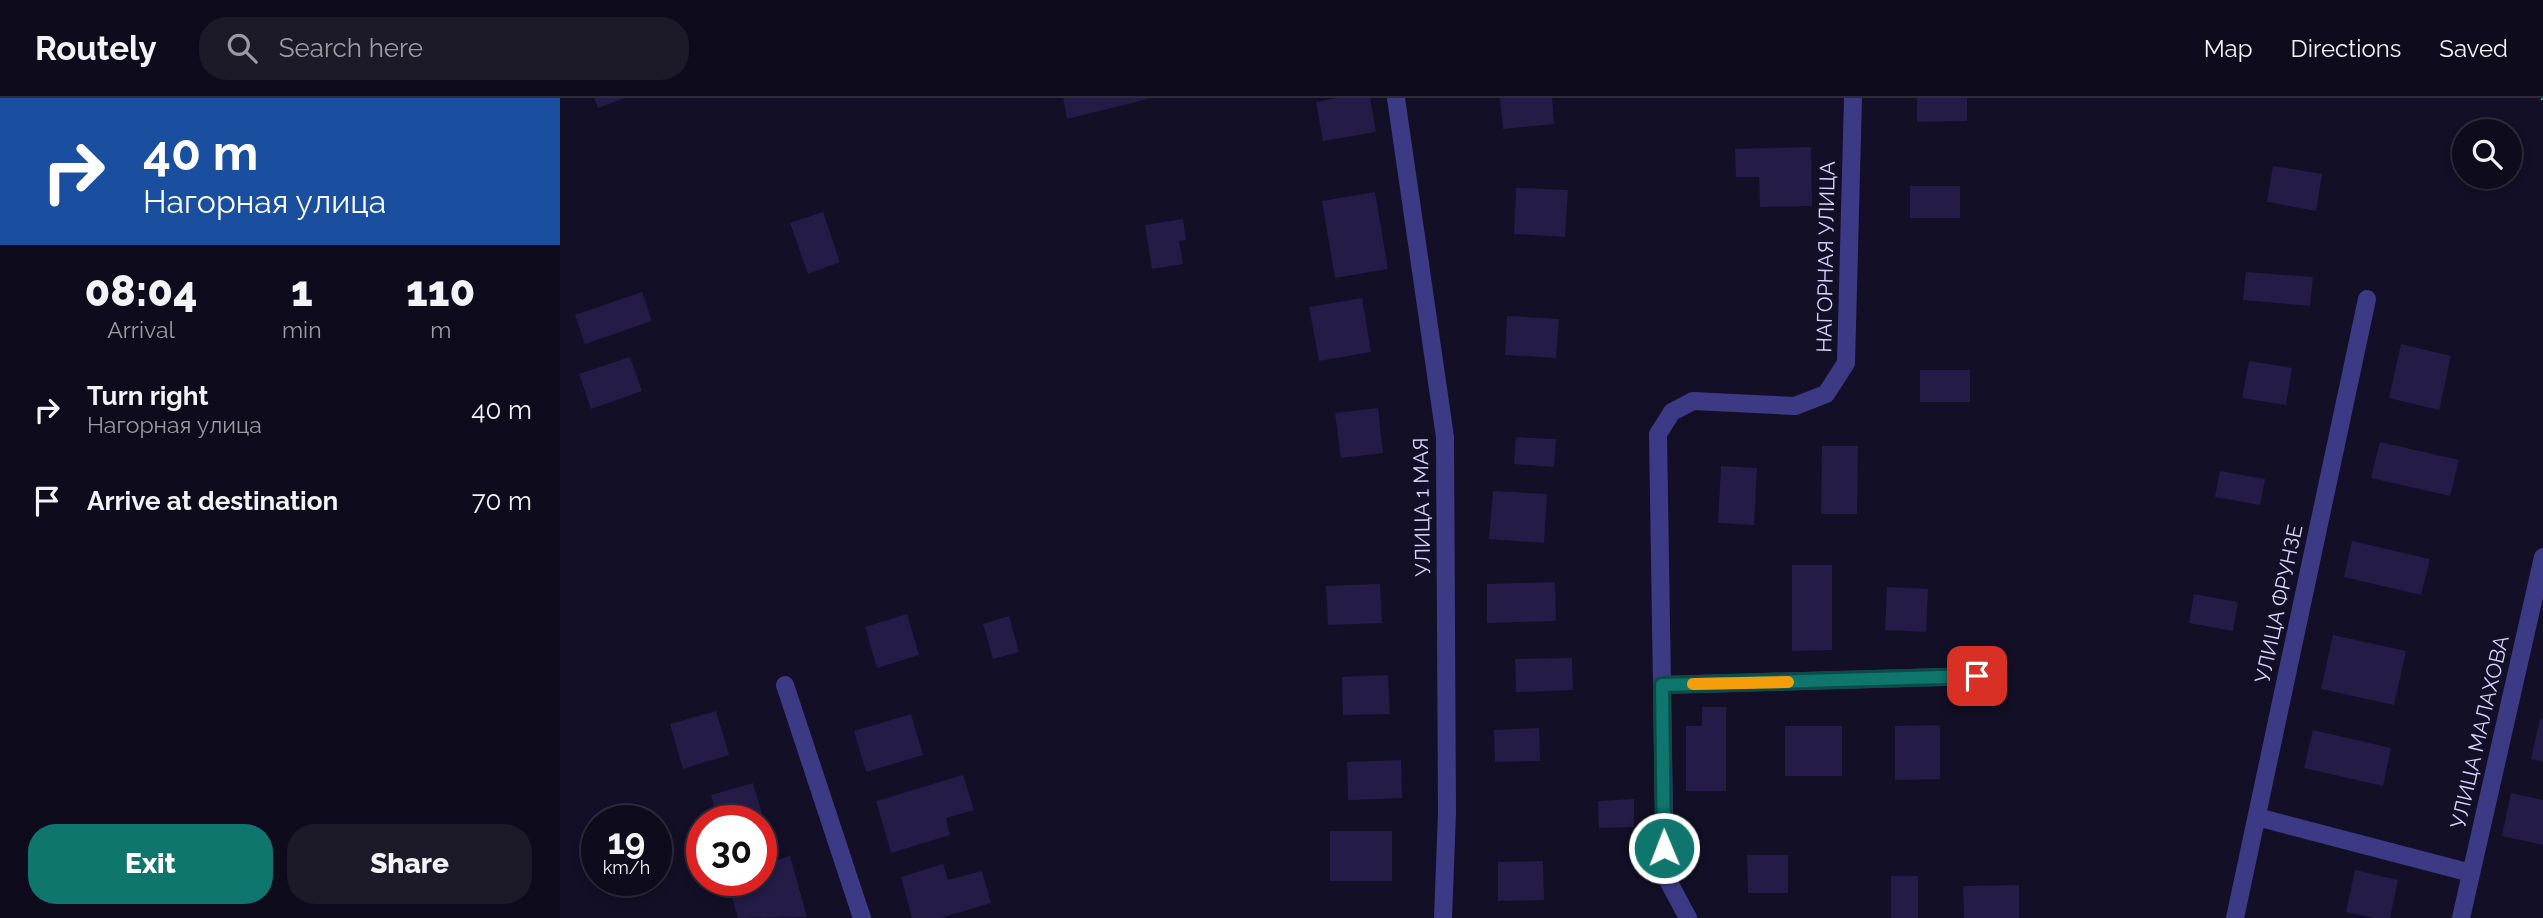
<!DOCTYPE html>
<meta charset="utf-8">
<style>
:root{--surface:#0e0b1c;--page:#1c1929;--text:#f1f3f6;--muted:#9b9ba3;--line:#2e2b3b;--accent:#0f766e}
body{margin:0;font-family:Raleway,sans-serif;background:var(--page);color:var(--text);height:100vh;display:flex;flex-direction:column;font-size:26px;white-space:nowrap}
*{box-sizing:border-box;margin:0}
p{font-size:23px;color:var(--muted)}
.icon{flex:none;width:38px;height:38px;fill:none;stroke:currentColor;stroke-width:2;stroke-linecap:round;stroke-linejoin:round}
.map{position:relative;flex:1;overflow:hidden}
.panel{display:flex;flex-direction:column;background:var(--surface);width:560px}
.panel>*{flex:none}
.hud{background:#1a4fa0;color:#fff;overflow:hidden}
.tools{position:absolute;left:1892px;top:21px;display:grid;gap:14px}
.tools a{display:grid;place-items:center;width:70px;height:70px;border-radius:50%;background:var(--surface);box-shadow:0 4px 10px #0003,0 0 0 2px var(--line);font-size:35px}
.speed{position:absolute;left:21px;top:707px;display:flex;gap:14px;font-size:35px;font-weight:700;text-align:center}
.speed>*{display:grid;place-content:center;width:91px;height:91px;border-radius:50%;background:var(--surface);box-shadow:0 4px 10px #0003,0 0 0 2px var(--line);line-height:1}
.speed small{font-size:18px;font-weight:400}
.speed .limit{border:10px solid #d22;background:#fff;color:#111}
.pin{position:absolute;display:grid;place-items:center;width:60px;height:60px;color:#fff;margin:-30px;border-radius:14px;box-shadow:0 4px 10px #0006}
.me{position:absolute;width:77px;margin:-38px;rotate:359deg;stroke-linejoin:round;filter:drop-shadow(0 0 5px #0008)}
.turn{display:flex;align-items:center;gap:24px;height:147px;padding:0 28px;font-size:32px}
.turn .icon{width:91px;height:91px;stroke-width:2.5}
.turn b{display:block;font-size:49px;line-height:60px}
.eta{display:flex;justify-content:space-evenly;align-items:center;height:119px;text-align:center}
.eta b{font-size:42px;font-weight:800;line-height:49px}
.action{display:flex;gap:14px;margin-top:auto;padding:14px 28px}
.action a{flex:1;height:80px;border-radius:28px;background:var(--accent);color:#fff;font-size:28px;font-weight:800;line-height:80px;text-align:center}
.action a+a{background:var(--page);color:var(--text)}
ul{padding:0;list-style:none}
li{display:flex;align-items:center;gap:21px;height:91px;padding:0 28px}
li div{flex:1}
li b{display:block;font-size:26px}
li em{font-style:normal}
header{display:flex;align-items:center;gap:42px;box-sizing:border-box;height:98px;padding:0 35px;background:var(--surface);border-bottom:2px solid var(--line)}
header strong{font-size:33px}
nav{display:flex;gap:38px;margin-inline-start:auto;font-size:24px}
.search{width:490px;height:63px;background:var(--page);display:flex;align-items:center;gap:18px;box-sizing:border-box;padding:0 24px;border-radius:28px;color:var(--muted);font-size:26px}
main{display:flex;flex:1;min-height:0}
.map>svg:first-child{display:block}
.building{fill:#241b47}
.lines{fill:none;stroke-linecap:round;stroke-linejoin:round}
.path{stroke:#2fb8b0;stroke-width:4.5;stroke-dasharray:3.5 5;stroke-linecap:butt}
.minor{stroke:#3d3a85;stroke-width:18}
.route-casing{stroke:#0a4d48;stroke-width:18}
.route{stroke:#0f766e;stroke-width:12}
.slow{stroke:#f59e0b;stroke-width:12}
.labels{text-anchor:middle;stroke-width:7;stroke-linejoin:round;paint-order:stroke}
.street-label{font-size:21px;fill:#d9d4ff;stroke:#130f26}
</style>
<header>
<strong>Routely</strong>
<div class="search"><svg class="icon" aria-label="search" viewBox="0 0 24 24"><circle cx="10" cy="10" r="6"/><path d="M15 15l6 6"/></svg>Search here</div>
<nav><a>Map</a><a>Directions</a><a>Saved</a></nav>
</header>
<main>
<section class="panel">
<div class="hud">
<div class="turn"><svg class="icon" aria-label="right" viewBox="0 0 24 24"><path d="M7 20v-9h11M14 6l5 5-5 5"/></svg><div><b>40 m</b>Нагорная улица</div></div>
</div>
<div class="eta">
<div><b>08:04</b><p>Arrival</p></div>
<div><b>1</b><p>min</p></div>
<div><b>110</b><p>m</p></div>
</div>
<ul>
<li><svg class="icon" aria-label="right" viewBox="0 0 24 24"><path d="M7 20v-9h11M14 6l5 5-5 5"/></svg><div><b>Turn right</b><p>Нагорная улица</p></div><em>40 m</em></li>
<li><svg class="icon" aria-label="arrive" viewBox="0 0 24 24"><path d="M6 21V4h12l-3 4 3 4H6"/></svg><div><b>Arrive at destination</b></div><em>70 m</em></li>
</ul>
<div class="action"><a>Exit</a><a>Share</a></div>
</section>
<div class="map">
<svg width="1983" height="820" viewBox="0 0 1983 820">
<rect width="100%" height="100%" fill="#130f26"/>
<!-- building -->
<path class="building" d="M34,0h31l-27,10z
M503,0h85v1l-81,20z
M777,0h33l6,34 -53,9 -7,-39z
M940,0h52l2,26 -51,5z
M1357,0h50v23l-50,1z
M1251,49l1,59 -52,1 -1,-30h-23l-1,-28z
M1713,68l49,8 -6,37 -49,-9z
M1350,88h50v32h-50z
M956,90l52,2 -3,47 -51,-3z
M815,94l13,77 -53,9 -13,-77z
M263,114l17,50 -32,12 -18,-51z
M623,121l3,21 -7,1 4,23 -31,5 -7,-44z
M1686,174l67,5 -3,29 -67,-6z
M82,194l10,29 -67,23 -10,-29z
M802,200l9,54 -52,9 -10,-54z
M947,218l52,3 -3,39 -51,-3z
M1841,246l50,12 -12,54 -50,-12z
M70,259l12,34 -51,18 -12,-35z
M1689,263l43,7 -6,37 -44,-7z
M1360,272h50v32h-50z
M818,310l5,45 -42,5 -6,-45z
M956,339l40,2 -2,28 -40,-3z
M1820,344l79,18 -9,36 -79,-18z
M1262,348h36l-1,68h-36z
M1161,368l36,2 -3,57 -36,-2z
M1660,373l45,8 -5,26 -45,-8z
M933,393l54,3 -3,49 -55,-4z
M1792,443l78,18 -9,36 -77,-18z
M1232,467h40v85l-40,1z
M995,484l1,39 -69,2v-39z
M820,486l2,39 -54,2 -2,-39z
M1327,489l41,2 -2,43 -41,-2z
M1634,496l44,8 -5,29 -44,-8z
M347,516l12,41 -42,13 -12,-41z
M449,518l10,36 -26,7 -10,-35z
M1773,537l73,16 -12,54 -73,-16z
M1012,560l1,32 -57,2 -1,-33z
M828,577l2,39 -47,1 -1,-38z
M1142,609h24v84h-40v-65h16z
M156,613l13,44 -46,14 -13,-45z
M351,616l12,41 -57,17 -12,-41z
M1980,621h3v43l-12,-3z
M1380,627v54l-45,1v-54z
M1225,628h57v50h-57z
M979,630l1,33 -45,1 -1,-32z
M1753,632l78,18 -8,38 -79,-18z
M841,662l1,38 -54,2 -1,-38z
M403,677l11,35 -28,8 4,17 -59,18 -15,-52z
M193,685l12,41 -4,1v-4h-43l-7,-26z
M1951,695l32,7v45l-41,-9z
M1074,701v28l-35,1 -1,-27z
M770,733h62v50h-62z
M1187,757h41v38h-40z
M230,758l17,61 -69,1 -11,-38h34v-15z
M983,763l1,39 -46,1v-39z
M383,766l5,16 34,-9 9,32 -50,15h-29l-11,-41z
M1795,772l43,10 -8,38h-16l-28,-6z
M1331,778h27v42h-27z
M1459,787v33h-55l-1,-32z"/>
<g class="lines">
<!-- path -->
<path class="path" d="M1982,0l1,1"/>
<!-- minor -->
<path class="minor" d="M836,0l49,339 2,376 -4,105
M225,587l77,233
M1102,587l315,-9
M1697,719l214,56
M1128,820l-23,-43 -7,-441 14,-22 21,-11 102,5 31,-12 20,-31 7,-265
M1675,820l132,-619
M1901,820l82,-361"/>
</g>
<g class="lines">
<defs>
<path id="route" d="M1104,750l-2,-163 315,-9"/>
</defs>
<!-- route casing -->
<use href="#route" class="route-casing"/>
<!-- route -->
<use href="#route" class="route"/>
<!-- slow -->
<path class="slow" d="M1133,586l95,-2"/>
</g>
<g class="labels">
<!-- street labels -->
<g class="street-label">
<text transform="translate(1266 159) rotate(-89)" y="7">НАГОРНАЯ УЛИЦА</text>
<text transform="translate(862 409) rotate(-91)" y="7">УЛИЦА 1 МАЯ</text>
<text transform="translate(1719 506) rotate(-78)" y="7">УЛИЦА ФРУНЗЕ</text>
<text transform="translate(1920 634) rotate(-77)" y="7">УЛИЦА МАЛАХОВА</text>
</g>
</g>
</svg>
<div class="tools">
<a><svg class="icon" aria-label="search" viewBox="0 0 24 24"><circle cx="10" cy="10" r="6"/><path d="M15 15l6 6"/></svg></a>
</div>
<div class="speed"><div>19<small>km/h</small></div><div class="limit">30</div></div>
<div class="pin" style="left:1417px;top:578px;background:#d93025"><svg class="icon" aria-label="arrive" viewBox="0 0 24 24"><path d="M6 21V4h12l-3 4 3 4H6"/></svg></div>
<svg class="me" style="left:1104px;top:750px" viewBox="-20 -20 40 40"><circle r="17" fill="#0f766e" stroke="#fff" stroke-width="3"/><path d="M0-11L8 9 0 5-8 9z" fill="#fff"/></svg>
</div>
</main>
